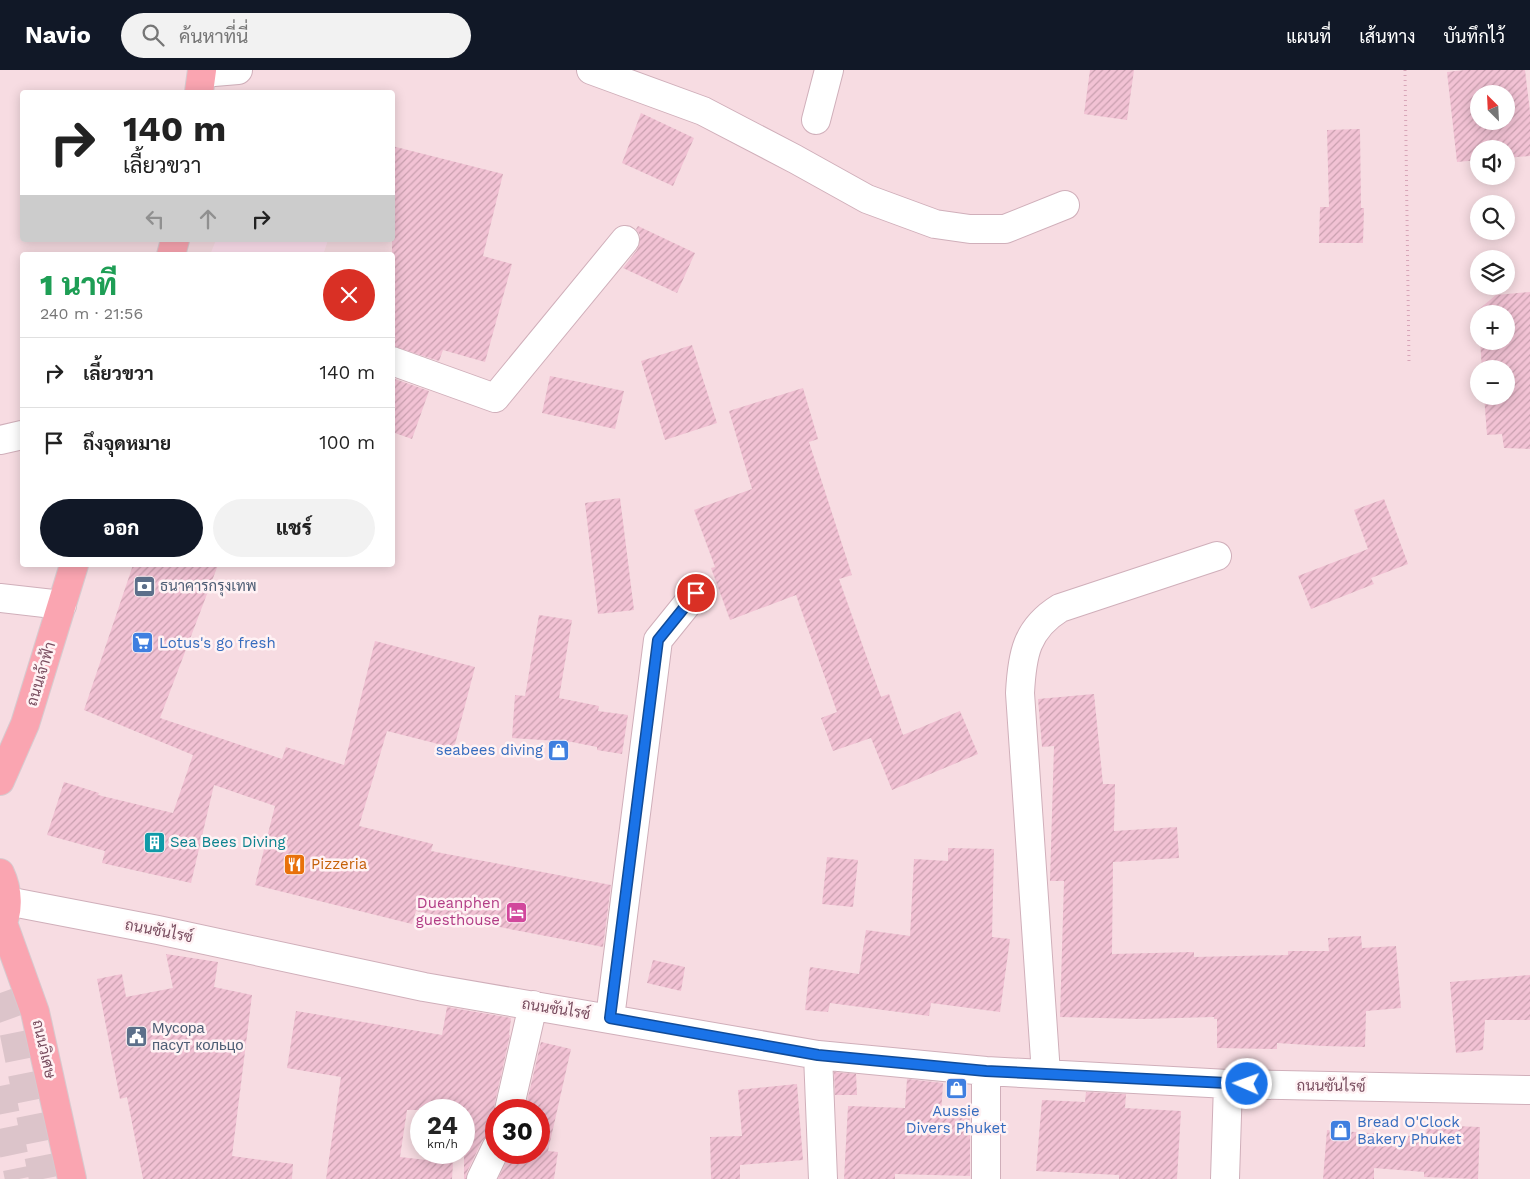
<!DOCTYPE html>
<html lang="th">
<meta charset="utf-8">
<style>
:root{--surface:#fff;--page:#f2f2f2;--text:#222;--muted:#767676;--line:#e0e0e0;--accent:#111827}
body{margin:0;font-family:"Work Sans",Sarabun,sans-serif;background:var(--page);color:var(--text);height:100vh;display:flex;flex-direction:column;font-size:19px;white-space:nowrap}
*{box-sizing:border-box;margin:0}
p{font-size:16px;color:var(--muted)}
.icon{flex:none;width:28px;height:28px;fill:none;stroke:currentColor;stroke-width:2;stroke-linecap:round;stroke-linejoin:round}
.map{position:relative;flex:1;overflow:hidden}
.details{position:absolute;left:20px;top:182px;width:375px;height:315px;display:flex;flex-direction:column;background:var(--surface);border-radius:5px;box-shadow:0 2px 12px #0003}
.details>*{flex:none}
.guide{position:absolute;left:20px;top:20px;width:375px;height:152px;border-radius:5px;box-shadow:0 2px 12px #0003;background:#fff;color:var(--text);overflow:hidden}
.needle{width:32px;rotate:336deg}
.controls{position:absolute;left:1470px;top:15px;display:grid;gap:10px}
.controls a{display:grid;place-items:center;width:45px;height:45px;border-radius:50%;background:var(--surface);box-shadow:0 2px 12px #0003;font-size:25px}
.speed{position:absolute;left:410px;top:1029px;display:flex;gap:10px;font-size:25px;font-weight:700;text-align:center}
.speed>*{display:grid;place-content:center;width:65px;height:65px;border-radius:50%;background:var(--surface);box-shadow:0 2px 12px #0003;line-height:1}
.speed small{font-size:12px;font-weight:400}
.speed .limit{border:8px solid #d22;background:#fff;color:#111}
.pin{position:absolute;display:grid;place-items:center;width:42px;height:42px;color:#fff;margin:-21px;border:2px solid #fff;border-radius:50%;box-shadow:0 1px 5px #0007}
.me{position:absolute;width:55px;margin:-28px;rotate:272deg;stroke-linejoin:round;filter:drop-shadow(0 0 4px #0008)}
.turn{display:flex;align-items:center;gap:18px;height:105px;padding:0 20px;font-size:22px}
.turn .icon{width:65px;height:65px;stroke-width:2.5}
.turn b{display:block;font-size:35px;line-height:42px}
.lanes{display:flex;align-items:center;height:48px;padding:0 20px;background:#0003;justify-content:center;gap:25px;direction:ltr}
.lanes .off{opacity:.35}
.round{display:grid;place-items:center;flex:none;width:52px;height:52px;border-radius:26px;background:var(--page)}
.head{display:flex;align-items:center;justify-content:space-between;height:85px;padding:0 20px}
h1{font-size:30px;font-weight:800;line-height:38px;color:#1e9e55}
.cta{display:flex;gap:10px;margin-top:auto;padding:10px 20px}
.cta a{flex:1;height:58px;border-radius:30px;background:var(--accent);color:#fff;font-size:20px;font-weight:800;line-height:58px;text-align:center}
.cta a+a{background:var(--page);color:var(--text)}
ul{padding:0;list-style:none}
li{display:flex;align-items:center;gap:15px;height:70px;padding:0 20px;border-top:1px solid var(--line)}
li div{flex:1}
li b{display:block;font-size:19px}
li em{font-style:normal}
header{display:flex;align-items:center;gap:30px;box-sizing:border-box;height:70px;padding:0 25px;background:var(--accent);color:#fff}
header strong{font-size:24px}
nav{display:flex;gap:28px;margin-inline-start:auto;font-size:18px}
.search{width:350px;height:45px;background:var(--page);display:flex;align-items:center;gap:12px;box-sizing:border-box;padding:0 18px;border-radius:28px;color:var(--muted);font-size:19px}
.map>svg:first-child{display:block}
.residential{fill:#f7dce2;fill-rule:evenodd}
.commercial{fill:#fddfed}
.building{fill:url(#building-hatch);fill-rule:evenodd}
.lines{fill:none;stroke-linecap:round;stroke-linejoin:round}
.major-tunnel{stroke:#dcc4ca;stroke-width:28;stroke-dasharray:28 14;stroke-linecap:butt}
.minor-casing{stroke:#d0afba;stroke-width:30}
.major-casing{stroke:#d7cacf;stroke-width:30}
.path{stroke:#d8a5b8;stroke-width:3;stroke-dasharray:1 4;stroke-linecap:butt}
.minor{stroke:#fff;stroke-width:28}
.major{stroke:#faa5b1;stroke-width:28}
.route-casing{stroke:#114b97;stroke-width:12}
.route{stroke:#1a73e8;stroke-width:9}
.labels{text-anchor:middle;stroke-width:5;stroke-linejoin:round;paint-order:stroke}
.service-label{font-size:15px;fill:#4e5e75;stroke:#fff2f4;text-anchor:start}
.shop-label{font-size:15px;fill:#366cbe;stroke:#fff2f4;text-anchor:start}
.street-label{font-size:15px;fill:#794d5f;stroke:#fff2f4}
.culture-label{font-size:15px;fill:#0d838f;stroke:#fff2f4;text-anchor:start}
.food-label{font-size:15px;fill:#c56008;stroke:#fff2f4;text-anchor:start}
.hotel-label{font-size:15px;fill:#b23c85;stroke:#fff2f4;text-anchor:end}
</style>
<header>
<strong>Navio</strong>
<div class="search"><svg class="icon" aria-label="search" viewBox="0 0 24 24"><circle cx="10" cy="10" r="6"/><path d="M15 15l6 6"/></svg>ค้นหาที่นี่</div>
<nav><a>แผนที่</a><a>เส้นทาง</a><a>บันทึกไว้</a></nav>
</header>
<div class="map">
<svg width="1530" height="1109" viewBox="0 0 1530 1109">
<defs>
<pattern id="building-hatch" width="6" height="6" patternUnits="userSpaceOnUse" patternTransform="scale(1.25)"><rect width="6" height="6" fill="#f2c2d4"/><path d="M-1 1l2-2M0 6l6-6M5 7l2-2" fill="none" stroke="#c9a0af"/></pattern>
</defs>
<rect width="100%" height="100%" fill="#fdebee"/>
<!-- residential -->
<path class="residential" d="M0,0h1530v1109h-1530zM22,22h370v148h-370zM1479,24h27v27h-27zM1479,79h27v27h-27zM1479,134h27v27h-27zM22,185h370v310h-370zM1479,189h27v27h-27zM1479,244h27v27h-27zM1479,299h27v27h-27zM421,1040h43v42h-43zM496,1040h43v42h-43z"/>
<!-- commercial -->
<path class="commercial" d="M216,170h112l-5,15h-113z"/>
<!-- building -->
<path class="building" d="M1090,0h44l-7,50 -43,-6z
M1465,0h60l5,42v44l-24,2v-9h-27v11l-22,2 -10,-90zM1479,24h27v27h-27z
M641,43l53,25 -21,48 -51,-23z
M1360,59l1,79h3l-1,35h-44l1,-36h9l-2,-77z
M392,76l111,28 -20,82 29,8 -27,98 -42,-12 -4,11 -47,-15z
M638,156l57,27 -18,40 -54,-25 14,-18 3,-7v-8l-4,-6z
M1530,222v157l-26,-1 -2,-14 -15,1 -3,-39h22v-27h-24l-2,-28h26v-27h-27v2l-1,-6 18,-15z
M692,275l25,78 -52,17 -24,-79z
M550,306l74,15 -9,38 -73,-16z
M392,308l37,13 -17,48 -20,-7z
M803,318l15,51 -9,3 43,133 -13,4 42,118 8,-3 14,41 57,-24 18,43 -86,36 -21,-52 -38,13 -12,-33 16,-6 -41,-117 -66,25 -19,-52 4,-1 -21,-57 58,-21 -23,-78z
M620,428l14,112 -36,4 -13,-111z
M1384,429l24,65 -37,14 3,6 -63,25 -13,-33 70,-27 -14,-39z
M133,495h85l-58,153 122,41 4,-12 58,18 31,-124 100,26 -21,81 -67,-17 -28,95 74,18 -2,7 180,34 -8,62 -187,-36 -4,13 -157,-39 20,-79 -61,-21 -23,98 -89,-20 3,-12 -58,-16 17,-53 35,11 -1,2 75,18 20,-58 -109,-45z
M539,545l33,5 -13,78 40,8 -1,5 30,4 -6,39 -25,-4v-3l-25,-5 -60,-4 3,-43 10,1z
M1094,624l9,90h12l-1,47 63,-4 2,31 -66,4 -1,92 82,-2v5l94,-2v-4h41l-1,-13 33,-2 1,12 34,-2 5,62 -35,3 -1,36 -41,-1 -47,-3v6l-60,-1v-29h-3v-2l-73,2 -81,-2 4,-136h-14l4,-135 -12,1 -4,-48z
M948,778l46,1 -2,88 18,2 -10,73 -69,-9 -2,13 -99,-13 -2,9 -23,-2 5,-43 49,7 7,-44 44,6 4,-77 34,2z
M827,787l31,3 -5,47 -31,-3z
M166,884l52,8 -4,25 38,8 -20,161 61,8 -1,15h-149l-16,-82 -7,2 -23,-120 25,-5 4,23 47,-9z
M653,890l32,7 -4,24 -34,-8z
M1530,905v45h-45l-2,30 -27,3 -6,-71z
M447,937l64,11 -2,17h1l-16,72v7l2,4v15l-8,2 -6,6 -15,31 -1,7h-2v-69h-57l-7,47 53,6 -1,16h-126l15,-102 -54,-9 9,-57 146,24z
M541,972l30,7 -23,102 10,1 -4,27h-56l13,-27h28v-42h-14z
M834,1002l22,2 1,21h-22z
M907,1009l36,4 -2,32 29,1v60l-75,-2v5h-51l4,-73 57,2z
M797,1014l6,76 -63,5v14h-29l-1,-42 32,-1 -4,-46z
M1086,1022l40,2 -1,14 56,3 -4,68h-58v-4l-83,-4 6,-71 43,2z
M1427,1055l53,2 -2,52 -54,-2v-5l-50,-4v11h-51l4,-49 99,7z"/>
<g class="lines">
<!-- major-tunnel -->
<path class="major-tunnel" d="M0,923l13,36 30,150
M0,1016l19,93"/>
<defs>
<path id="minor" d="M591,0l112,41 92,48 72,40 68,25 35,5h35l60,-24
M202,3l36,-3
M816,50l13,-50
M392,291l103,37 130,-158
M0,370l22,-5
M0,528l62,7
M7,831l151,29 266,57 394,68 168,16 242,13 302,6
M610,948l48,-378 38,-47
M818,985l5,124
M986,1001v108
M1046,1004l-26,-381c2,-38 6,-64 40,-85l157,-52
M509,1040l24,-105
M481,1109l15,-31
M1225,1109l3,-95"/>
<path id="major" d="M199,22l3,-22
M171,185l4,-15
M0,711l25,-57 49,-159
M0,803c8,17 10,38 0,55
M3,853l32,89 37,167"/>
</defs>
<!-- minor casing -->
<use href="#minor" class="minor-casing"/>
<!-- major casing -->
<use href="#major" class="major-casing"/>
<!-- path -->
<path class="path" d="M1405,0l4,293"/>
<!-- minor -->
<use href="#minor" class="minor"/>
<!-- major -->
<use href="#major" class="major"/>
</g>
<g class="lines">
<defs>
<path id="route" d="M696,523l-38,47 -48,378 208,37 168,16 261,13"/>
</defs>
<!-- route casing -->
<use href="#route" class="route-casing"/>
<!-- route -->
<use href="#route" class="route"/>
</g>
<!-- icons -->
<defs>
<symbol id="bank-square" viewBox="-11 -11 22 22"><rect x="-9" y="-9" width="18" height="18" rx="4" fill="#5c6f8a" stroke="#fff2f4"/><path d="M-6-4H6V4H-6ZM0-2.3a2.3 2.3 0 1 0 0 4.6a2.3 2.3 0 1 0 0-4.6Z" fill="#fff"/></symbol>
<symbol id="supermarket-square" viewBox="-11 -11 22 22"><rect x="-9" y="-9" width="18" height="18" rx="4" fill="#3f7fe0" stroke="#fff2f4"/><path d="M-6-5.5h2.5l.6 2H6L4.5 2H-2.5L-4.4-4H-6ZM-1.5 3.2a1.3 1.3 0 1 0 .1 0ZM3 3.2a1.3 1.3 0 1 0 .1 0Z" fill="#fff"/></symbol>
<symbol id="shop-square" viewBox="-11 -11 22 22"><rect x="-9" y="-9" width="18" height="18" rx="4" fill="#3f7fe0" stroke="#fff2f4"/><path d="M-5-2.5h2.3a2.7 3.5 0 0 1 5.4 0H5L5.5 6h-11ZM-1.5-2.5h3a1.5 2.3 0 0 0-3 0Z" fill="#fff"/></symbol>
<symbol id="building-square" viewBox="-11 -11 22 22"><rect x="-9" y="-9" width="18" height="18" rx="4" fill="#0f9aa8" stroke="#fff2f4"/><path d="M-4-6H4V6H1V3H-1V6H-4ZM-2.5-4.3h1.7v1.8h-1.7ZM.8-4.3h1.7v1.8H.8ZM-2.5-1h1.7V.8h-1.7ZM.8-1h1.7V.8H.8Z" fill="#fff"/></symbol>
<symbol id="restaurant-square" viewBox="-11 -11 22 22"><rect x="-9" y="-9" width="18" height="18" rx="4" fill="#e8710a" stroke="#fff2f4"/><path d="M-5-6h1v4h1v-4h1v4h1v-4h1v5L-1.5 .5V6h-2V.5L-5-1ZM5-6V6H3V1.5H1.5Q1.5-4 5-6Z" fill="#fff"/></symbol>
<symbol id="hotel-square" viewBox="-11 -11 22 22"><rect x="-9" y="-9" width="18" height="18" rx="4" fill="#d1479c" stroke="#fff2f4"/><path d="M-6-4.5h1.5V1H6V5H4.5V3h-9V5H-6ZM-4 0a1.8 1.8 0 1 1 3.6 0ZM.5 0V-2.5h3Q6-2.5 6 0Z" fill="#fff"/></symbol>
<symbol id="civic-square" viewBox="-11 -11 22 22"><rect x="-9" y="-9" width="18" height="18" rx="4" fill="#5c6f8a" stroke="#fff2f4"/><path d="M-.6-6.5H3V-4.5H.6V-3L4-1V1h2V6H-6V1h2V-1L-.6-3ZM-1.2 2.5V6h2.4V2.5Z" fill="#fff"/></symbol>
</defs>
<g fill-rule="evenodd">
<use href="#bank-square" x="132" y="504" width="25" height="25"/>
<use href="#supermarket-square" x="130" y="560" width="25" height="25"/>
<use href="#shop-square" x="546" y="668" width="25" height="25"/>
<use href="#building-square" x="142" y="760" width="25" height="25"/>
<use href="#restaurant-square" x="282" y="782" width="25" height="25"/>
<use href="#hotel-square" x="504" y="830" width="25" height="25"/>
<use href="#civic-square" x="124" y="954" width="25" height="25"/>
<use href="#shop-square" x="944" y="1006" width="25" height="25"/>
<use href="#shop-square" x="1328" y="1048" width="25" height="25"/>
</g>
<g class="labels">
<!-- service labels -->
<g class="service-label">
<text x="160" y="521">ธนาคารกรุงเทพ</text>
<text x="152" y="963">Мусора<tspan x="152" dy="17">пасут кольцо</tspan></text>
</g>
<!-- shop labels -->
<g class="shop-label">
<text x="159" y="578">Lotus's go fresh</text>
<text x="543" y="685" text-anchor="end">seabees diving</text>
<text x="956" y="1046" text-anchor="middle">Aussie<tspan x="956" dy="17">Divers Phuket</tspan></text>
<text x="1357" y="1057">Bread O'Clock<tspan x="1357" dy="17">Bakery Phuket</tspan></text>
</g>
<!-- street labels -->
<g class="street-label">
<text transform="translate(41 604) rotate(-73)" y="5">ถนนเจ้าฟ้า</text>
<text transform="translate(159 861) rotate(11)" y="5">ถนนซันไรซ์</text>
<text transform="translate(556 939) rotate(9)" y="5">ถนนซันไรซ์</text>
<text transform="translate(44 979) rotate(77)" y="5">ถนนวิเศษ</text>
<text transform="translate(1331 1016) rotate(1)" y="5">ถนนซันไรซ์</text>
</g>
<!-- culture labels -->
<g class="culture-label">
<text x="170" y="777">Sea Bees Diving</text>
</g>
<!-- food labels -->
<g class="food-label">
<text x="311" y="799">Pizzeria</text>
</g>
<!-- hotel labels -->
<g class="hotel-label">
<text x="500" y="838">Dueanphen<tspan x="500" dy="17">guesthouse</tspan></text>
</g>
</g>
</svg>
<div class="controls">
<a><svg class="needle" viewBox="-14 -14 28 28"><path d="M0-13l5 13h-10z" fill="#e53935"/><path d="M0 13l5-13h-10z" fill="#767676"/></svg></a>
<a><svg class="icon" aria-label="sound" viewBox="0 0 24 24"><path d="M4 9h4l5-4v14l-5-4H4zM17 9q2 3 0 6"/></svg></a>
<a><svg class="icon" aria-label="search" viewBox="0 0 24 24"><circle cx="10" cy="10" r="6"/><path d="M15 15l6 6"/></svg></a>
<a><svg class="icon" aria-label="layers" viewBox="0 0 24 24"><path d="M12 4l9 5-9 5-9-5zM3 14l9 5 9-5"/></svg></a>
<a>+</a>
<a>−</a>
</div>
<div class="speed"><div>24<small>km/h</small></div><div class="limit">30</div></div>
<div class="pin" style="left:696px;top:523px;background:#d93025"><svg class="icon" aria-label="arrive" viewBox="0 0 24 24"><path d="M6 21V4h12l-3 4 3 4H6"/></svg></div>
<svg class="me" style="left:1247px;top:1014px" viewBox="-20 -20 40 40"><circle r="17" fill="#1a73e8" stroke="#fff" stroke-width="3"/><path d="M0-11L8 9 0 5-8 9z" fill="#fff"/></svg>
<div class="guide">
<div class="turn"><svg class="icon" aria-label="right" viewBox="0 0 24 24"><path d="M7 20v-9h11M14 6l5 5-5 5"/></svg><div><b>140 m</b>เลี้ยวขวา</div></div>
<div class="lanes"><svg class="icon off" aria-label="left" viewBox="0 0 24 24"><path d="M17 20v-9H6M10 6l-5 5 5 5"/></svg><svg class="icon off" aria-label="ahead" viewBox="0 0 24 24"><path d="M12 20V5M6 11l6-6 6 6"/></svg><svg class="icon" aria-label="right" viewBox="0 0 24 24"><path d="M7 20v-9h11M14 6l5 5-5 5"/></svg></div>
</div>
<section class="details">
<div class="head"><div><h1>1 นาที</h1><p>240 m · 21:56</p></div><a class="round" style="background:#d93025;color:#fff"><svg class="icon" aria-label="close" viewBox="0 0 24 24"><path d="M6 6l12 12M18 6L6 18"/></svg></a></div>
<ul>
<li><svg class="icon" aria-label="right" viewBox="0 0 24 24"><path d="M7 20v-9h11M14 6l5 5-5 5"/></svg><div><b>เลี้ยวขวา</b></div><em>140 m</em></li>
<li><svg class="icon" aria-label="arrive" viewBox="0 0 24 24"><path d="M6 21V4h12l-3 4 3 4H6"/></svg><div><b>ถึงจุดหมาย</b></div><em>100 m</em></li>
</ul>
<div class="cta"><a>ออก</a><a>แชร์</a></div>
</section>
</div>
